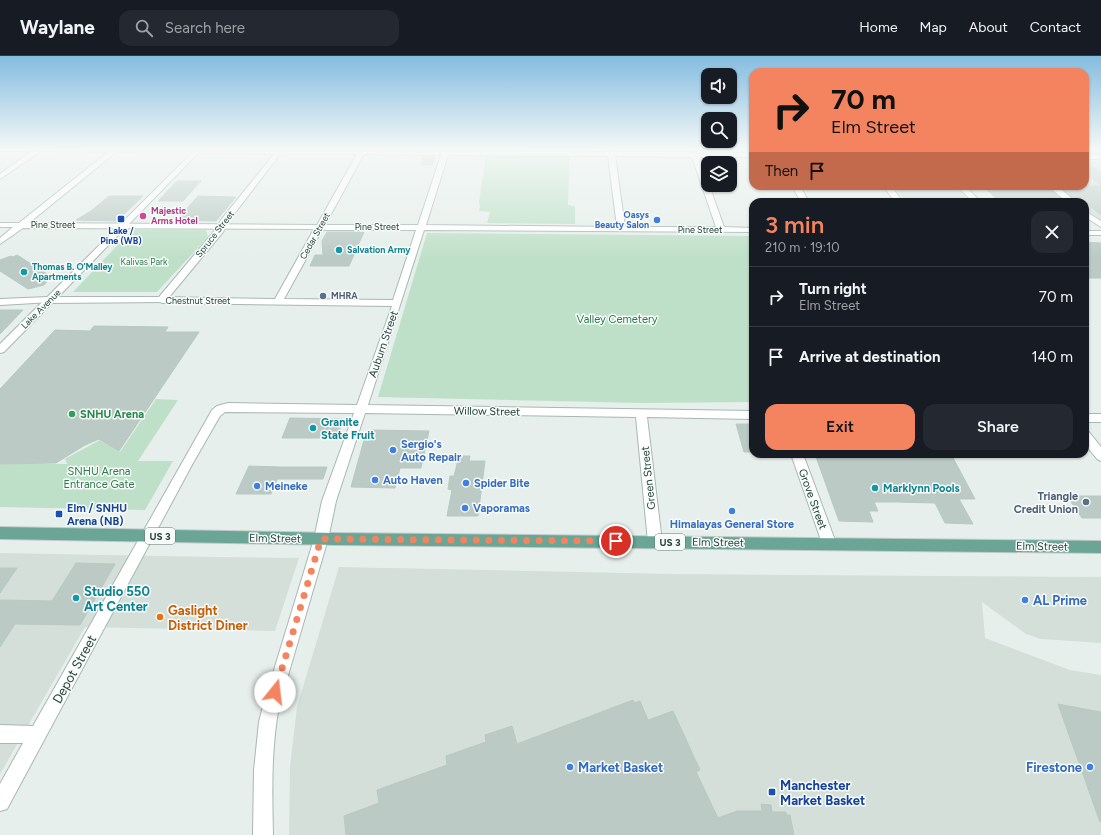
<!DOCTYPE html>
<meta charset="utf-8">
<style>
:root{--surface:#171b24;--page:#242831;--text:#f1f3f6;--muted:#9ea1a6;--line:#363941;--accent:#f4845f}
body{margin:0;font-family:Figtree,sans-serif;background:var(--page);color:var(--text);height:100vh;display:flex;flex-direction:column;font-size:15px;white-space:nowrap}
*{box-sizing:border-box;margin:0}
p{font-size:13px;color:var(--muted)}
.icon{flex:none;width:22px;height:22px;fill:none;stroke:currentColor;stroke-width:2;stroke-linecap:round;stroke-linejoin:round}
.map{position:relative;flex:1;overflow:hidden}
.side{position:absolute;left:749px;top:142px;width:340px;height:260px;display:flex;flex-direction:column;background:var(--surface);border-radius:12px;box-shadow:0 1px 3px #0004}
.side>*{flex:none}
.guide{position:absolute;left:749px;top:12px;width:340px;height:122px;border-radius:12px;box-shadow:0 1px 3px #0004;background:#f4845f;color:#111;overflow:hidden}
.tools{position:absolute;left:701px;top:12px;display:grid;gap:8px}
.tools a{display:grid;place-items:center;width:36px;height:36px;border-radius:8px;background:var(--surface);box-shadow:0 1px 3px #0004;font-size:20px}
.pin{position:absolute;display:grid;place-items:center;width:34px;height:34px;color:#fff;margin:-17px;border:2px solid #fff;border-radius:50%;box-shadow:0 1px 4px #0007}
.me{position:absolute;width:44px;margin:-22px;rotate:16deg;stroke-linejoin:round;filter:drop-shadow(0 0 3px #0008)}
.turn{display:flex;align-items:center;gap:14px;height:84px;padding:0 16px;font-size:18px}
.turn .icon{width:52px;height:52px;stroke-width:2.5}
.turn b{display:block;font-size:28px;line-height:34px}
.then{display:flex;align-items:center;height:38px;padding:0 16px;background:#0003;gap:8px;font-size:15px}
.round{display:grid;place-items:center;flex:none;width:42px;height:42px;border-radius:12px;background:var(--page)}
.headline{display:flex;align-items:center;justify-content:space-between;height:68px;padding:0 16px}
h1{font-size:24px;font-weight:600;line-height:30px;color:var(--accent)}
.primary-button{display:flex;gap:8px;margin-top:auto;padding:8px 16px}
.primary-button a{flex:1;height:46px;border-radius:12px;background:var(--accent);color:#111;font-size:16px;font-weight:600;line-height:46px;text-align:center}
.primary-button a+a{background:var(--page);color:var(--text)}
ul{padding:0;list-style:none}
li{display:flex;align-items:center;gap:12px;height:60px;padding:0 16px;border-top:1px solid var(--line)}
li div{flex:1}
li b{display:block;font-size:15px}
li em{font-style:normal}
header{display:flex;align-items:center;gap:24px;box-sizing:border-box;height:56px;padding:0 20px;background:var(--surface);border-bottom:1px solid var(--line)}
header strong{font-size:19px}
nav{display:flex;gap:22px;margin-inline-start:auto;font-size:14px}
.search{width:280px;height:36px;background:var(--page);display:flex;align-items:center;gap:10px;box-sizing:border-box;padding:0 14px;border-radius:12px;color:var(--muted);font-size:15px}
.map>svg:first-child{display:block}
.built{fill:#d4dfda}
.green{fill:#bfe0c8}
.building{fill:#bbcac4;stroke:#b8c9c2}
.lines{fill:none;stroke-linecap:round;stroke-linejoin:round}
.minor-casing{stroke:#a8b8b2;stroke-width:2}
.tertiary-casing{stroke:#a8b8b2;stroke-width:2}
.secondary-casing{stroke:#a4bbb3;stroke-width:2}
.primary-casing{stroke:#c2cac8;stroke-width:2}
.minor{fill:#fff;fill-rule:evenodd}
.tertiary{fill:#fff;fill-rule:evenodd}
.secondary{fill:#fff;fill-rule:evenodd}
.primary{fill:#6aa596;fill-rule:evenodd}
.route{stroke:#f4845f;stroke-width:7;stroke-dasharray:0 12.6}
.hotel-dot{fill:#d1479c;stroke:#f7fbf9;stroke-width:1.5}
.transit-dot{fill:#1a4fb4;stroke:#f7fbf9;stroke-width:1.5}
.shop-dot{fill:#3f7fe0;stroke:#f7fbf9;stroke-width:1.5}
.culture-dot{fill:#0f9aa8;stroke:#f7fbf9;stroke-width:1.5}
.service-dot{fill:#5c6f8a;stroke:#f7fbf9;stroke-width:1.5}
.leisure-dot{fill:#2e9e5b;stroke:#f7fbf9;stroke-width:1.5}
.food-dot{fill:#e8710a;stroke:#f7fbf9;stroke-width:1.5}
.labels{text-anchor:middle;stroke-width:3;stroke-linejoin:round;paint-order:stroke}
.far-hotel-label{font-size:9px;font-weight:bold;fill:#b23c85;stroke:#f7fbf9;text-anchor:start}
.far-shop-label{font-size:9px;font-weight:bold;fill:#366cbe;stroke:#f7fbf9;text-anchor:end}
.far-street-label{font-size:9px;fill:#24423a;stroke:#f7fbf9}
.far-transit-label{font-size:9px;font-weight:bold;fill:#164399;stroke:#f7fbf9}
.far-culture-label{font-size:9px;font-weight:bold;fill:#0d838f;stroke:#f7fbf9;text-anchor:start}
.far-park-label{font-size:9px;fill:#2d7a4b;stroke:#f7fbf9}
.far-service-label{font-size:9px;font-weight:bold;fill:#4e5e75;stroke:#f7fbf9;text-anchor:start}
.shield{fill:#f7fbf9;stroke:#637a73;stroke-width:1}
.shield-label{font-size:10px;font-weight:bold;fill:#24423a}
.park-label{font-size:11px;fill:#2d7a4b;stroke:#f7fbf9}
.street-label{font-size:11px;fill:#24423a;stroke:#f7fbf9}
.leisure-label{font-size:11px;font-weight:bold;fill:#27864d;stroke:#f7fbf9;text-anchor:start}
.culture-label{font-size:11px;font-weight:bold;fill:#0d838f;stroke:#f7fbf9;text-anchor:start}
.shop-label{font-size:11px;font-weight:bold;fill:#366cbe;stroke:#f7fbf9;text-anchor:start}
.service-label{font-size:11px;font-weight:bold;fill:#4e5e75;stroke:#f7fbf9;text-anchor:end}
.transit-label{font-size:11px;font-weight:bold;fill:#164399;stroke:#f7fbf9;text-anchor:start}
.near-culture-label{font-size:13px;font-weight:bold;fill:#0d838f;stroke:#f7fbf9;text-anchor:start}
.near-shop-label{font-size:13px;font-weight:bold;fill:#366cbe;stroke:#f7fbf9;text-anchor:start}
.near-food-label{font-size:13px;font-weight:bold;fill:#c56008;stroke:#f7fbf9;text-anchor:start}
.near-street-label{font-size:13px;fill:#24423a;stroke:#f7fbf9}
.near-transit-label{font-size:13px;font-weight:bold;fill:#164399;stroke:#f7fbf9;text-anchor:start}
</style>
<header>
<strong>Waylane</strong>
<div class="search"><svg class="icon" aria-label="search" viewBox="0 0 24 24"><circle cx="10" cy="10" r="6"/><path d="M15 15l6 6"/></svg>Search here</div>
<nav><a>Home</a><a>Map</a><a>About</a><a>Contact</a></nav>
</header>
<div class="map">
<svg width="1101" height="779" viewBox="0 0 1101 779">
<rect width="100%" height="100%" fill="#e6efeb"/>
<!-- built -->
<path class="built" d="M1085,104l16,1v59l-16,-11v-7h-9l-19,-16h28z
M893,130h62l16,16h-65z
M0,497l213,4 86,1 -24,73 -190,-4 -85,147z
M339,511l333,7 429,3v66l-60,-4 -15,-5 -44,-32 3,36 85,32 31,5v160h-812l1,-69 7,-59z"/>
<!-- green -->
<path class="green" d="M487,93h83l-2,52v4l7,1v18l-88,-1 3,-11 -11,-1 1,-5 -1,-4z
M132,174h74l2,7 -51,55h-84z
M427,177l326,3v166l-111,1 -264,-6z
M156,343l22,1 -40,61h35l-28,49 -145,-3v-43h67l-2,-5 35,-19 20,12z"/>
<!-- building -->
<path class="building" d="M424,100h11l-3,9h-11z
M1085,105l16,11v13l-16,-12z
M177,125h24l-18,20h-25z
M983,130h64l18,16h-65z
M1059,130h42v29l-16,-13h-8z
M109,140h34l-26,25 -41,-1 15,-9z
M198,140l38,1 -20,24 -39,-1z
M327,176h37l-15,34h-39l5,-11h8l-1,-14z
M1085,186l16,1v35h-16z
M17,199l30,19 -3,2 4,4 -4,5 -16,4 -28,-18v-11l11,-4 2,1z
M0,254h23l-23,24z
M94,270l74,1 -3,5h34l-80,119 -20,-12 -14,6 -29,18 -56,1v-75l55,-59 35,1z
M290,362l53,1 -6,19h-55z
M736,368h17v28h-9z
M371,374l58,1 -8,37h-21l-5,20 -44,-1 15,-54z
M815,398h136l24,45h-16l14,25 -28,-1 -10,-20 -38,-1h-23l4,9h-9l4,11 -34,-1z
M459,400h11l-1,5h16l-7,55h-31l5,-26 -4,-1 2,-13h4z
M249,410l33,1h45l-4,12h-46l-6,15h-35z
M1067,440h34v22h-19z
M76,507l39,1 -35,61 -65,-1 -15,23v-47l52,1z
M0,512h17l-17,25z
M633,644l1,3 6,-2 8,19 25,-9 27,59 -4,2 22,46 19,-7h25l-1,-7 10,1 1,7h14v3h4l4,20h-448l-2,-19 35,-13 -2,-13 70,-25 -1,-9 40,-14 -1,-7 27,-9 5,18z
M1058,648l43,8v110h-1z"/>
<g class="lines">
<defs>
<path id="minor" d="M0,93h366v1l76,1 1,-2h6v2l159,1v-3h6l1,3h76l-1,-3h6l2,4h55v4h-54l25,70 29,1v4l-329,-2 -56,175 385,6v8l-106,-2 15,125 -2,4 -5,2 -5,-2 -2,-4 -12,-125 -271,-4 -29,88 -8,38 -2,4 -5,2 -5,-2 -2,-4 8,-38 32,-88 -129,-1 -5,4 -27,47 -186,346 -7,2v-27l23,-41h-23v-18l33,1 179,-316 5,-4 11,-3 129,2 35,-99 -230,-3 -5,-3 5,-3 113,2 39,-70 -291,-1 -23,16v-6l13,-11h-13v-4h19l89,-71 -67,-1 -41,28v-5l32,-23h-32zM116,96l241,2 -40,71 -288,-2zM364,98l77,1 -23,70h-93zM448,99l160,1 9,71 -191,-2zM615,100l77,1 24,70h-91zM322,174h94l-23,70 -109,-1z
M1085,99h16v4h-16z
M792,130h8l9,16h-8z
M957,130h8l16,16h-8z
M1048,130h9l19,16h-9z
M1085,155l16,10v6l-16,-10z
M1085,175h16v4h-16z
M49,241l5,3 -2,2 -52,3v-6z
M1085,358h16v8h-16z
M791,398h12l33,89 -2,4 -5,2 -5,-2 -2,-4z"/>
<path id="tertiary" d="M196,93h6l-144,148h101l57,-68 5,-9 57,-71h6l-56,73 -5,10 -58,70 -113,1 -48,49 -4,1v-9z
M321,477l5,2 2,4 -49,167c-8,43 -7,86 -6,129h-20l1,-65 5,-48 4,-16 51,-167 2,-4z"/>
<path id="secondary" d="M883,130h8l12,16h-8z
M1085,375l4,1 12,15v14l-4,-2 -12,-15z"/>
<path id="primary" d="M0,471l336,6 765,8v12l-765,-8 -336,-6z"/>
</defs>
<!-- minor casing -->
<use href="#minor" class="minor-casing"/>
<!-- tertiary casing -->
<use href="#tertiary" class="tertiary-casing"/>
<!-- secondary casing -->
<use href="#secondary" class="secondary-casing"/>
<!-- primary casing -->
<use href="#primary" class="primary-casing"/>
<!-- minor -->
<use href="#minor" class="minor"/>
<!-- tertiary -->
<use href="#tertiary" class="tertiary"/>
<!-- secondary -->
<use href="#secondary" class="secondary"/>
<!-- primary -->
<use href="#primary" class="primary"/>
</g>
<!-- sky -->
<linearGradient id="sky" x2="0" y2="1"><stop stop-color="#84bce0"/><stop offset="0.46" stop-color="#f4f8f6"/><stop offset="1" stop-color="#f4f8f6" stop-opacity="0"/></linearGradient>
<rect width="1101" height="202" fill="url(#sky)"/>
<g class="lines">
<!-- route -->
<path class="route" d="M275,636l46,-153 295,2"/>
</g>
<!-- markers -->
<circle class="hotel-dot" cx="143" cy="160" r="4"/>
<g class="transit-dot">
<rect x="117" y="159" width="8" height="8" rx="2"/>
<rect x="55" y="454" width="8" height="8" rx="2"/>
<rect x="768" y="732" width="8" height="8" rx="2"/>
</g>
<g class="shop-dot">
<circle cx="657" cy="164" r="4"/>
<circle cx="393" cy="394" r="4"/>
<circle cx="375" cy="424" r="4"/>
<circle cx="466" cy="427" r="4"/>
<circle cx="257" cy="430" r="4"/>
<circle cx="465" cy="452" r="4"/>
<circle cx="732" cy="455" r="4"/>
<circle cx="1025" cy="544" r="4"/>
<circle cx="570" cy="711" r="4"/>
<circle cx="1090" cy="711" r="4"/>
</g>
<g class="culture-dot">
<circle cx="339" cy="194" r="4"/>
<circle cx="24" cy="216" r="4"/>
<circle cx="313" cy="372" r="4"/>
<circle cx="875" cy="432" r="4"/>
<circle cx="76" cy="542" r="4"/>
</g>
<g class="service-dot">
<circle cx="323" cy="240" r="4"/>
<circle cx="1086" cy="446" r="4"/>
</g>
<circle class="leisure-dot" cx="72" cy="358" r="4"/>
<circle class="food-dot" cx="160" cy="561" r="4"/>
<g class="labels">
<!-- far-hotel labels -->
<g class="far-hotel-label">
<text x="151" y="158">Majestic<tspan x="151" dy="10">Arms Hotel</tspan></text>
</g>
<!-- far-shop labels -->
<g class="far-shop-label">
<text x="649" y="162">Oasys<tspan x="649" dy="10">Beauty Salon</tspan></text>
</g>
<!-- far-street labels -->
<g class="far-street-label">
<text x="53" y="172">Pine Street</text>
<text x="377" y="174">Pine Street</text>
<text x="700" y="177">Pine Street</text>
<text transform="translate(215 178) rotate(-52)" y="3">Spruce Street</text>
<text transform="translate(315 180) rotate(-61)" y="3">Cedar Street</text>
<text x="198" y="248">Chestnut Street</text>
<text transform="translate(41 253) rotate(-45)" y="3">Lake Avenue</text>
</g>
<!-- far-transit labels -->
<g class="far-transit-label">
<text x="121" y="178">Lake /<tspan x="121" dy="10">Pine (WB)</tspan></text>
</g>
<!-- far-culture labels -->
<g class="far-culture-label">
<text x="347" y="197">Salvation Army</text>
<text x="32" y="214">Thomas B. O’Malley<tspan x="32" dy="10">Apartments</tspan></text>
</g>
<!-- far-park labels -->
<g class="far-park-label">
<text x="144" y="209">Kalivas Park</text>
</g>
<!-- far-service labels -->
<g class="far-service-label">
<text x="331" y="243">MHRA</text>
</g>
<!-- shield labels -->
<g class="shield">
<rect x="145" y="472" width="30" height="16" rx="3"/>
<rect x="655" y="478" width="30" height="16" rx="3"/>
</g>
<g class="shield-label">
<text x="160" y="484">US 3</text>
<text x="670" y="490">US 3</text>
</g>
<!-- park labels -->
<g class="park-label">
<text x="617" y="267">Valley Cemetery</text>
<text x="99" y="419">SNHU Arena<tspan x="99" dy="13">Entrance Gate</tspan></text>
</g>
<!-- street labels -->
<g class="street-label">
<text transform="translate(383 288) rotate(-71)" y="4">Auburn Street</text>
<text transform="translate(487 355) rotate(1)" y="4">Willow Street</text>
<text transform="translate(648 422) rotate(-96)" y="4">Green Street</text>
<text transform="translate(813 443) rotate(70)" y="4">Grove Street</text>
<text transform="translate(275 482) rotate(1)" y="4">Elm Street</text>
<text transform="translate(718 486) rotate(1)" y="4">Elm Street</text>
<text transform="translate(1042 490) rotate(1)" y="4">Elm Street</text>
</g>
<!-- leisure labels -->
<g class="leisure-label">
<text x="80" y="362">SNHU Arena</text>
</g>
<!-- culture labels -->
<g class="culture-label">
<text x="321" y="370">Granite<tspan x="321" dy="13">State Fruit</tspan></text>
<text x="883" y="436">Marklynn Pools</text>
</g>
<!-- shop labels -->
<g class="shop-label">
<text x="401" y="392">Sergio's<tspan x="401" dy="13">Auto Repair</tspan></text>
<text x="383" y="428">Auto Haven</text>
<text x="474" y="431">Spider Bite</text>
<text x="265" y="434">Meineke</text>
<text x="473" y="456">Vaporamas</text>
<text x="732" y="472" text-anchor="middle">Himalayas General Store</text>
</g>
<!-- service labels -->
<g class="service-label">
<text x="1078" y="444">Triangle<tspan x="1078" dy="13">Credit Union</tspan></text>
</g>
<!-- transit labels -->
<g class="transit-label">
<text x="67" y="456">Elm / SNHU<tspan x="67" dy="13">Arena (NB)</tspan></text>
</g>
<!-- near-culture labels -->
<g class="near-culture-label">
<text x="84" y="540">Studio 550<tspan x="84" dy="15">Art Center</tspan></text>
</g>
<!-- near-shop labels -->
<g class="near-shop-label">
<text x="1033" y="549">AL Prime</text>
<text x="578" y="716">Market Basket</text>
<text x="1082" y="716" text-anchor="end">Firestone</text>
</g>
<!-- near-food labels -->
<g class="near-food-label">
<text x="168" y="559">Gaslight<tspan x="168" dy="15">District Diner</tspan></text>
</g>
<!-- near-street labels -->
<g class="near-street-label">
<text transform="translate(74 613) rotate(-61)" y="5">Depot Street</text>
</g>
<!-- near-transit labels -->
<g class="near-transit-label">
<text x="780" y="734">Manchester<tspan x="780" dy="15">Market Basket</tspan></text>
</g>
</g>
</svg>
<div class="tools">
<a><svg class="icon" aria-label="sound" viewBox="0 0 24 24"><path d="M4 9h4l5-4v14l-5-4H4zM17 9q2 3 0 6"/></svg></a>
<a><svg class="icon" aria-label="search" viewBox="0 0 24 24"><circle cx="10" cy="10" r="6"/><path d="M15 15l6 6"/></svg></a>
<a><svg class="icon" aria-label="layers" viewBox="0 0 24 24"><path d="M12 4l9 5-9 5-9-5zM3 14l9 5 9-5"/></svg></a>
</div>
<div class="pin" style="left:616px;top:485px;background:#d93025"><svg class="icon" aria-label="arrive" viewBox="0 0 24 24"><path d="M6 21V4h12l-3 4 3 4H6"/></svg></div>
<svg class="me" style="left:275px;top:636px" viewBox="-20 -20 40 40"><circle r="19" fill="#fff"/><path d="M0-13L10 11 0 6-10 11z" fill="#f4845f"/></svg>
<div class="guide">
<div class="turn"><svg class="icon" aria-label="right" viewBox="0 0 24 24"><path d="M7 20v-9h11M14 6l5 5-5 5"/></svg><div><b>70 m</b>Elm Street</div></div>
<div class="then">Then<svg class="icon" aria-label="arrive" viewBox="0 0 24 24"><path d="M6 21V4h12l-3 4 3 4H6"/></svg></div>
</div>
<section class="side">
<div class="headline"><div><h1>3 min</h1><p>210 m · 19:10</p></div><a class="round"><svg class="icon" aria-label="close" viewBox="0 0 24 24"><path d="M6 6l12 12M18 6L6 18"/></svg></a></div>
<ul>
<li><svg class="icon" aria-label="right" viewBox="0 0 24 24"><path d="M7 20v-9h11M14 6l5 5-5 5"/></svg><div><b>Turn right</b><p>Elm Street</p></div><em>70 m</em></li>
<li><svg class="icon" aria-label="arrive" viewBox="0 0 24 24"><path d="M6 21V4h12l-3 4 3 4H6"/></svg><div><b>Arrive at destination</b></div><em>140 m</em></li>
</ul>
<div class="primary-button"><a>Exit</a><a>Share</a></div>
</section>
</div>
